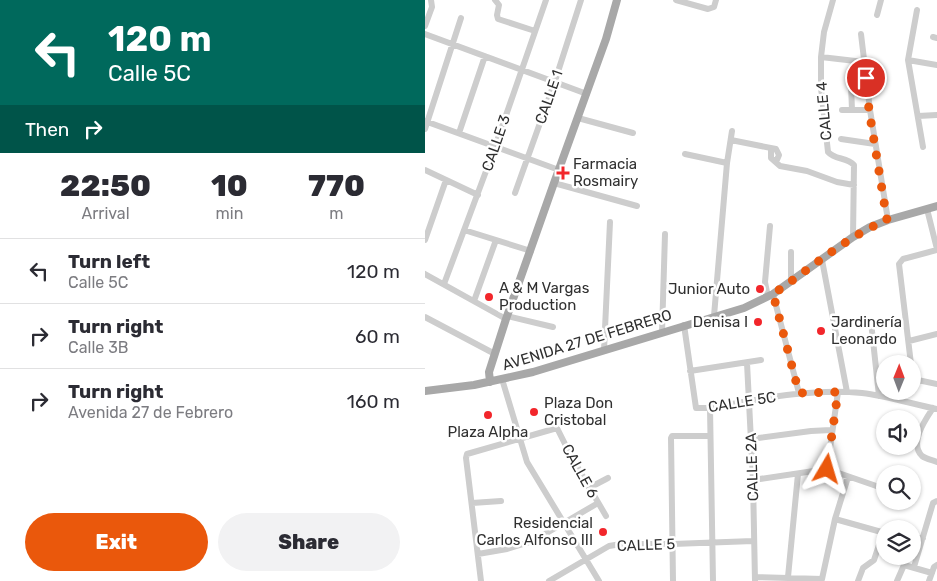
<!DOCTYPE html>
<meta charset="utf-8">
<style>
:root{--surface:#fff;--page:#f2f2f3;--text:#2b2b33;--muted:#7c7c81;--line:#e1e1e2;--accent:#ea580c}
body{margin:0;font-family:Rubik,sans-serif;background:var(--page);color:var(--text);height:100vh;display:flex;flex-direction:column;font-size:19px;white-space:nowrap}
*{box-sizing:border-box;margin:0}
p{font-size:16px;color:var(--muted)}
.icon{flex:none;width:28px;height:28px;fill:none;stroke:currentColor;stroke-width:2;stroke-linecap:round;stroke-linejoin:round}
.map{position:relative;flex:1;overflow:hidden}
.panel{display:flex;flex-direction:column;background:var(--surface);width:425px}
.panel>*{flex:none}
.top-card{background:#00695c;color:#fff;overflow:hidden}
.needle{width:32px;rotate:1deg}
.controls{position:absolute;left:451px;top:355px;display:grid;gap:10px}
.controls a{display:grid;place-items:center;width:45px;height:45px;border-radius:50%;background:var(--surface);box-shadow:0 1px 4px #0004;font-size:25px}
.pin{position:absolute;display:grid;place-items:center;width:42px;height:42px;color:#fff;margin:-21px;border:2px solid #fff;border-radius:50%;box-shadow:0 1px 5px #0007}
.me{position:absolute;width:55px;margin:-28px;rotate:7deg;stroke-linejoin:round;filter:drop-shadow(0 0 4px #0008)}
.turn{display:flex;align-items:center;gap:18px;height:105px;padding:0 25px;font-size:22px}
.turn .icon{width:65px;height:65px;stroke-width:2.5}
.turn b{display:block;font-size:35px;line-height:42px}
.then{display:flex;align-items:center;height:48px;padding:0 25px;background:#0003;gap:10px;font-size:19px}
.eta{display:flex;justify-content:space-evenly;align-items:center;height:85px;text-align:center}
.eta b{font-size:30px;font-weight:800;line-height:35px}
.button{display:flex;gap:10px;margin-top:auto;padding:10px 25px}
.button a{flex:1;height:58px;border-radius:30px;background:var(--accent);color:#fff;font-size:20px;font-weight:800;line-height:58px;text-align:center}
.button a+a{background:var(--page);color:var(--text)}
ul{padding:0;list-style:none}
li{display:flex;align-items:center;gap:15px;height:65px;padding:0 25px;border-top:1px solid var(--line)}
li div{flex:1}
li b{display:block;font-size:19px}
li em{font-style:normal}
main{display:flex;flex:1;min-height:0}
.map>svg:first-child{display:block}
.lines{fill:none;stroke-linecap:round;stroke-linejoin:round}
.minor{stroke:#cdcdcd;stroke-width:6}
.major{stroke:#a8a8a8;stroke-width:8}
.route{stroke:#ea580c;stroke-width:9;stroke-dasharray:0 16.2}
.poi-dot{fill:#f2262b;stroke:#fff;stroke-width:2}
.labels{text-anchor:middle;stroke-width:5;stroke-linejoin:round;paint-order:stroke}
.street-label{font-size:15px;fill:#303030;stroke:#fff}
.poi-label{font-size:15px;fill:#303030;stroke:#fff;text-anchor:start}
</style>
<main>
<section class="panel">
<div class="top-card">
<div class="turn"><svg class="icon" aria-label="left" viewBox="0 0 24 24"><path d="M17 20v-9H6M10 6l-5 5 5 5"/></svg><div><b>120 m</b>Calle 5C</div></div>
<div class="then">Then<svg class="icon" aria-label="right" viewBox="0 0 24 24"><path d="M7 20v-9h11M14 6l5 5-5 5"/></svg></div>
</div>
<div class="eta">
<div><b>22:50</b><p>Arrival</p></div>
<div><b>10</b><p>min</p></div>
<div><b>770</b><p>m</p></div>
</div>
<ul>
<li><svg class="icon" aria-label="left" viewBox="0 0 24 24"><path d="M17 20v-9H6M10 6l-5 5 5 5"/></svg><div><b>Turn left</b><p>Calle 5C</p></div><em>120 m</em></li>
<li><svg class="icon" aria-label="right" viewBox="0 0 24 24"><path d="M7 20v-9h11M14 6l5 5-5 5"/></svg><div><b>Turn right</b><p>Calle 3B</p></div><em>60 m</em></li>
<li><svg class="icon" aria-label="right" viewBox="0 0 24 24"><path d="M7 20v-9h11M14 6l5 5-5 5"/></svg><div><b>Turn right</b><p>Avenida 27 de Febrero</p></div><em>160 m</em></li>
</ul>
<div class="button"><a>Exit</a><a>Share</a></div>
</section>
<div class="map">
<svg width="512" height="581" viewBox="0 0 512 581">
<rect width="100%" height="100%" fill="#fff"/>
<g class="lines">
<!-- minor -->
<path class="minor" d="M70,0l4,5 -2,10 1,4 37,12
M251,0l32,9 6,-2 2,-7
M408,0l-9,32 -3,25v31l7,64c7,8 19,5 26,13l-1,72
M492,10l-9,50 15,87
M452,15l4,-15
M0,26l7,-19 -1,-7
M0,34l162,60
M436,34l9,76 18,110
M508,37l4,1
M396,57l43,5
M483,60l29,5
M426,85l1,25
M417,110h28
M493,116l19,-1
M153,118l55,15
M0,121l134,49
M0,129l36,-111
M34,133l26,-77
M416,139l34,5
M306,140l45,9 3,6 -3,7
M346,148v10l9,8 27,5 30,11 17,3
M260,154l42,9
M0,170l53,25
M129,183l83,23
M90,193l40,-112 26,-81
M502,209l10,40
M39,230l67,21
M0,240l21,-60
M366,252v30
M397,260l25,132
M0,274l81,45
M19,284l51,-137 51,-147
M348,294l26,99
M343,297l-3,-15 5,-56
M49,301l22,-61
M82,316l46,11
M289,316l13,-153 5,-32
M0,317l70,37
M446,322l8,74
M259,325l12,83h14c50,-9 101,-20 152,-15 25,3 50,11 75,16
M237,333l3,-99
M484,341l28,-7
M179,350l6,-128
M322,363l6,117 2,101
M486,364l-12,-100 4,-5 34,-9
M265,371l71,-11
M77,379l25,83 72,119
M488,379l24,5
M285,408l3,173
M508,408c-8,12 -24,35 -11,48 4,3 10,4 15,6
M326,439l60,-8 20,-1
M402,469l11,-77
M328,480l74,-11 58,20
M164,488l19,-10
M47,503l29,-2
M410,519l50,14
M488,538h10
M53,554l29,-5 26,-8 65,-38
M489,567l19,-64 4,-2
M330,577l67,2 13,-60 13,-42
M363,577l10,-103
M56,581l-15,-123 1,-4 90,-26 14,28 35,60
M124,581l60,-35 12,-2h52l80,-3
M248,581l-2,-143 1,-2h38
M433,581l5,-13 11,-8 9,-27
M472,581l7,-16 28,8
M504,581l5,-14 3,-2"/>
<!-- major -->
<path class="major" d="M65,382l-1,-10 17,-53 48,-136 52,-144 11,-39
M0,391l49,-6 59,-13 211,-64 29,-14 80,-57 17,-10 18,-7 49,-14"/>
</g>
<g class="lines">
<!-- route -->
<path class="route" d="M402,469l11,-77 -39,1 -26,-99c37,-25 73,-57 114,-74l-18,-110 -3,-32"/>
</g>
<!-- markers -->
<g class="poi-dot">
<path d="M135.5 165.5h5v5h5v5h-5v5h-5v-5h-5v-5h5z"/>
<circle cx="335" cy="289" r="5"/>
<circle cx="64" cy="297" r="5"/>
<circle cx="333" cy="322" r="5"/>
<circle cx="396" cy="331" r="5"/>
<circle cx="109" cy="412" r="5"/>
<circle cx="63" cy="415" r="5"/>
<circle cx="178" cy="532" r="5"/>
</g>
<g class="labels">
<!-- street labels -->
<g class="street-label">
<text transform="translate(124 97) rotate(-71)" y="5">CALLE 1</text>
<text transform="translate(399 111) rotate(-95)" y="5">CALLE 4</text>
<text transform="translate(71 143) rotate(-71)" y="5">CALLE 3</text>
<text transform="translate(162 340) rotate(-17)" y="5">AVENIDA 27 DE FEBRERO</text>
<text transform="translate(317 402) rotate(-9)" y="5">CALLE 5C</text>
<text transform="translate(327 467) rotate(-92)" y="5">CALLE 2A</text>
<text transform="translate(155 471) rotate(61)" y="5">CALLE 6</text>
<text transform="translate(221 545) rotate(-2)" y="5">CALLE 5</text>
</g>
<!-- poi labels -->
<g class="poi-label">
<text x="148" y="169">Farmacia<tspan x="148" dy="17">Rosmairy</tspan></text>
<text x="74" y="293">A &amp; M Vargas<tspan x="74" dy="17">Production</tspan></text>
<text x="325" y="294" text-anchor="end">Junior Auto</text>
<text x="323" y="327" text-anchor="end">Denisa I</text>
<text x="406" y="327">Jardinería<tspan x="406" dy="17">Leonardo</tspan></text>
<text x="119" y="408">Plaza Don<tspan x="119" dy="17">Cristobal</tspan></text>
<text x="63" y="437" text-anchor="middle">Plaza Alpha</text>
<text x="168" y="528" text-anchor="end">Residencial<tspan x="168" dy="17">Carlos Alfonso III</tspan></text>
</g>
</g>
</svg>
<div class="controls">
<a><svg class="needle" viewBox="-14 -14 28 28"><path d="M0-13l5 13h-10z" fill="#e53935"/><path d="M0 13l5-13h-10z" fill="#7c7c81"/></svg></a>
<a><svg class="icon" aria-label="sound" viewBox="0 0 24 24"><path d="M4 9h4l5-4v14l-5-4H4zM17 9q2 3 0 6"/></svg></a>
<a><svg class="icon" aria-label="search" viewBox="0 0 24 24"><circle cx="10" cy="10" r="6"/><path d="M15 15l6 6"/></svg></a>
<a><svg class="icon" aria-label="layers" viewBox="0 0 24 24"><path d="M12 4l9 5-9 5-9-5zM3 14l9 5 9-5"/></svg></a>
</div>
<div class="pin" style="left:441px;top:78px;background:#d93025"><svg class="icon" aria-label="arrive" viewBox="0 0 24 24"><path d="M6 21V4h12l-3 4 3 4H6"/></svg></div>
<svg class="me" style="left:402px;top:469px" viewBox="-20 -20 40 40"><path d="M0-17L14 15 0 8-14 15z" fill="#ea580c" stroke="#fff" stroke-width="4"/></svg>
</div>
</main>
